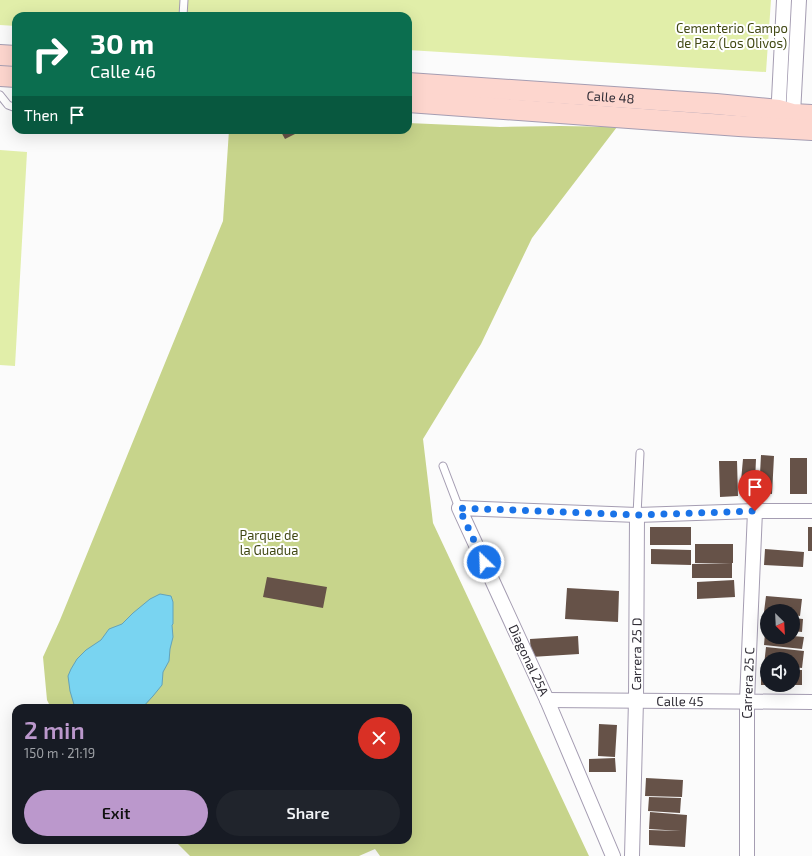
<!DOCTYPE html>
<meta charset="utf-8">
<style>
:root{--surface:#171b24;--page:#20242c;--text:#f1f3f6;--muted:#9ea1a6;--accent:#bb98cc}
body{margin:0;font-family:"Exo 2",sans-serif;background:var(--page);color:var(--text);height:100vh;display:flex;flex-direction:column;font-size:15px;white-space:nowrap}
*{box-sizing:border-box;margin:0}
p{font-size:13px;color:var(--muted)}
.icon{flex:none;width:22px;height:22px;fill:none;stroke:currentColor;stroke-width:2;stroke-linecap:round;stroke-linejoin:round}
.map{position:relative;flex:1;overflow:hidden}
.side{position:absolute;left:12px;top:704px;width:400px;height:140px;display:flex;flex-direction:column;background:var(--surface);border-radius:12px;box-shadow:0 4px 16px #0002}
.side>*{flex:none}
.top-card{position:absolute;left:12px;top:12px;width:400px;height:122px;border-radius:12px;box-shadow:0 4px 16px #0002;background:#0b6e4f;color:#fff;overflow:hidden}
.needle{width:26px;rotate:156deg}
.tools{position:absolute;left:760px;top:604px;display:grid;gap:8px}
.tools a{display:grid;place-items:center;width:40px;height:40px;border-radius:50%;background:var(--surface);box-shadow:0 4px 16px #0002;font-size:20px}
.pin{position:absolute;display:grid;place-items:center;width:34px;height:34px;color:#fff;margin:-41px -17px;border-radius:50% 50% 50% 0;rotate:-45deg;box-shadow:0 0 4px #0007}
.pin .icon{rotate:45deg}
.me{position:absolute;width:44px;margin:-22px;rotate:336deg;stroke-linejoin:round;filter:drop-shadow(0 0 3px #0008)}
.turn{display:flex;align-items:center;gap:14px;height:84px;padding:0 12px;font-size:18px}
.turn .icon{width:52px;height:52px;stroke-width:2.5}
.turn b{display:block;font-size:28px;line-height:34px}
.then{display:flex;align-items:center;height:38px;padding:0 12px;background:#0003;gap:8px;font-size:15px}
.round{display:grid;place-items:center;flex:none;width:42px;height:42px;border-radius:21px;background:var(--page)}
.summary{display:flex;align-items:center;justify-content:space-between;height:68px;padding:0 12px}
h1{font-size:24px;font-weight:600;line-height:30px;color:var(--accent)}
.button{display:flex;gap:8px;margin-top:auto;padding:8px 12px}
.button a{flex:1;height:46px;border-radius:24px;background:var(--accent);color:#111;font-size:16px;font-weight:600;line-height:46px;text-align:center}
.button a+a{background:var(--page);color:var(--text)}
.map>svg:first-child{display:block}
.green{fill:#e1eea9}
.forest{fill:#c7d48b}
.water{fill:#79d4f1;stroke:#63a2b9}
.building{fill:#665248}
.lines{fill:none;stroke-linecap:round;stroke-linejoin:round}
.lane-casing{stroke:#a59db2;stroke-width:9}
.street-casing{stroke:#a59db2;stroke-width:16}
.secondary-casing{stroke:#a59db2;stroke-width:22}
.lane{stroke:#fff;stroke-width:7}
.street{stroke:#fff;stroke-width:14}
.secondary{stroke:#fdd6ce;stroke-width:20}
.route{stroke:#1a73e8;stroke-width:7;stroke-dasharray:0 12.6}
.labels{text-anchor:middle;stroke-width:4;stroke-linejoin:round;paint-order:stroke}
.park-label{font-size:13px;fill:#424914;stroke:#fff}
.street-label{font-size:13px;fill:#302d36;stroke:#fff}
</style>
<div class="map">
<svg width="812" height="856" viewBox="0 0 812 856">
<rect width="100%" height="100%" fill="#fbfbfb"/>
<!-- green -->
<path class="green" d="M0,0h771l-5,72 -358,-22v-34h-392v10l-16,-1z
M0,150l27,2 -12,214 -15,-1z"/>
<!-- forest -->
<path class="forest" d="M408,123l92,4 60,-1 57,1 -85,111 -51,106 -58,95 10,84 156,333h-209l-5,-7 -16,7h-169l-16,-16h234v-132h-357l-4,-8 -4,-43 17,-37 163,-399 6,-91h179z"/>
<!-- water -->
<path class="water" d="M160,594l11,2 2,6v22l-1,1 1,12 -3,12 -1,12 -6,11 -1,13 -9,11 -11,12h-67l-5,-17 -2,-15 3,-7 6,-10 9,-9 15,-10 8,-11 13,-5 11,-11 17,-14z"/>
<!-- building -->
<path class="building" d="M280,130h23l-18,9z
M761,455l13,1 -2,38 -13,-1z
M790,458h17v36h-17z
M743,459h13l-1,23 -14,-1z
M719,461h18l1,35 -18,1z
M650,527h41v18h-41z
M808,527h4v24h-4z
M695,544h38v19h-38z
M651,549l40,1v15l-40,-1z
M765,549l39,3 -1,15 -39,-2z
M732,563v15h-40v-14z
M267,577l60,10 -4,21 -60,-11z
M734,580l1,17 -38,2v-17z
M567,588l52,3 -1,31 -53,-3z
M766,596l36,3 -2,17 -7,-1v-4h-26v2l-3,-1z
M793,618l10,1 -1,13 -9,-1z
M765,633h2v4h26v-1l11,1 -2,12 -38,-4z
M578,636l1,18 -48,3 -1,-18z
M766,647l38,4 -2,17 -9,-1v-8h-26v6h-3z
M761,670h6v15h-6z
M793,670h9v15h-9z
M599,724l18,1 -2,32 -17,-1z
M615,758l1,14h-27v-13z
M646,778l37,2 -1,17 -37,-1z
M649,797l32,1 -1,15 -32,-2z
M650,812l37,3 -2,32 -36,-2v-15l32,1 -32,-2z"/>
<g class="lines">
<defs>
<path id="lane" d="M183,16l1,-16
M0,95l8,10 8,3
M443,466l16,42
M637,515l3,-62"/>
<g id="street">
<path d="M778,119l6,-119"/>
<path d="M795,123l-2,-9 6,-114"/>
<path id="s1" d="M547,700l265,2"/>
<path d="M613,856l-66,-156 -88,-192 178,7 118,-4h57"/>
<path id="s2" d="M632,856l4,-156 1,-185"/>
<path id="s3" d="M747,856v-155l8,-190"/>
</g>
<g id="secondary">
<path d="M0,55l16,1"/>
<path d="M0,76l16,1"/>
<path id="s4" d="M408,83l308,21 63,6 14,4 19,1"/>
<path d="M408,102l331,24 73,4"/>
</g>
</defs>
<!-- lane casing -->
<use href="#lane" class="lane-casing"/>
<!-- street casing -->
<use href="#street" class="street-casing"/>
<!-- secondary casing -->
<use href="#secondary" class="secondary-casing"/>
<!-- lane -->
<use href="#lane" class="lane"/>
<!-- street -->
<use href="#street" class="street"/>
<!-- secondary -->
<use href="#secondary" class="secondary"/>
</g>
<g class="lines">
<!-- route -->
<path class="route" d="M484,562l-25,-54 178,7 118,-4"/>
</g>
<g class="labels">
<!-- park labels -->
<g class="park-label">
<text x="732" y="33">Cementerio Campo<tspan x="732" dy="15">de Paz (Los Olivos)</tspan></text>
<text x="269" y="540">Parque de<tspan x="269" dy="15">la Guadua</tspan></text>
</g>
<!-- street labels -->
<g class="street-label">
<text dy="5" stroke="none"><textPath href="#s4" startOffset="203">Calle 48</textPath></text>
<text dy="5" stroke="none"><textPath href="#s2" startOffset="202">Carrera 25 D</textPath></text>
<text transform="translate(529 660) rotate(65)" y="5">Diagonal 25A</text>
<text dy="5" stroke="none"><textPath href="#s3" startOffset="173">Carrera 25 C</textPath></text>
<text dy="5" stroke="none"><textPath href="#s1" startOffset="133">Calle 45</textPath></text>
</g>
</g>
</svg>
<div class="tools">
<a><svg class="needle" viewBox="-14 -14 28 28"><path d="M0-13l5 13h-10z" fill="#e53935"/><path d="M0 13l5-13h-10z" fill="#9ea1a6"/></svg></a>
<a><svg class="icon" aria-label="sound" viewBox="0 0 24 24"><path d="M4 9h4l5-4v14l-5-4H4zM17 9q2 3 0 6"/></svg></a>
</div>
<div class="pin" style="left:755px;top:511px;background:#d93025"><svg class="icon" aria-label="arrive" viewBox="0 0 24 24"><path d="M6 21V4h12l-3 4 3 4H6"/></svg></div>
<svg class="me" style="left:484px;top:562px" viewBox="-20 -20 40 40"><circle r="17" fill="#1a73e8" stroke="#fff" stroke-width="3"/><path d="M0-11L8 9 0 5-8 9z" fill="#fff"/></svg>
<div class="top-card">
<div class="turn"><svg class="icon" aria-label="right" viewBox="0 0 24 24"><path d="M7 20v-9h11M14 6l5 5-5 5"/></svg><div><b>30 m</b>Calle 46</div></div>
<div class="then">Then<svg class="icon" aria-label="arrive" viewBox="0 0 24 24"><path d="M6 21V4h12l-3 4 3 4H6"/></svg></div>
</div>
<section class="side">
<div class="summary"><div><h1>2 min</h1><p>150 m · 21:19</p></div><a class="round" style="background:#d93025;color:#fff"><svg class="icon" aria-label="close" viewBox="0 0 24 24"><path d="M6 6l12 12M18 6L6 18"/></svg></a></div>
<div class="button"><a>Exit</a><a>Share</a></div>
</section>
</div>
